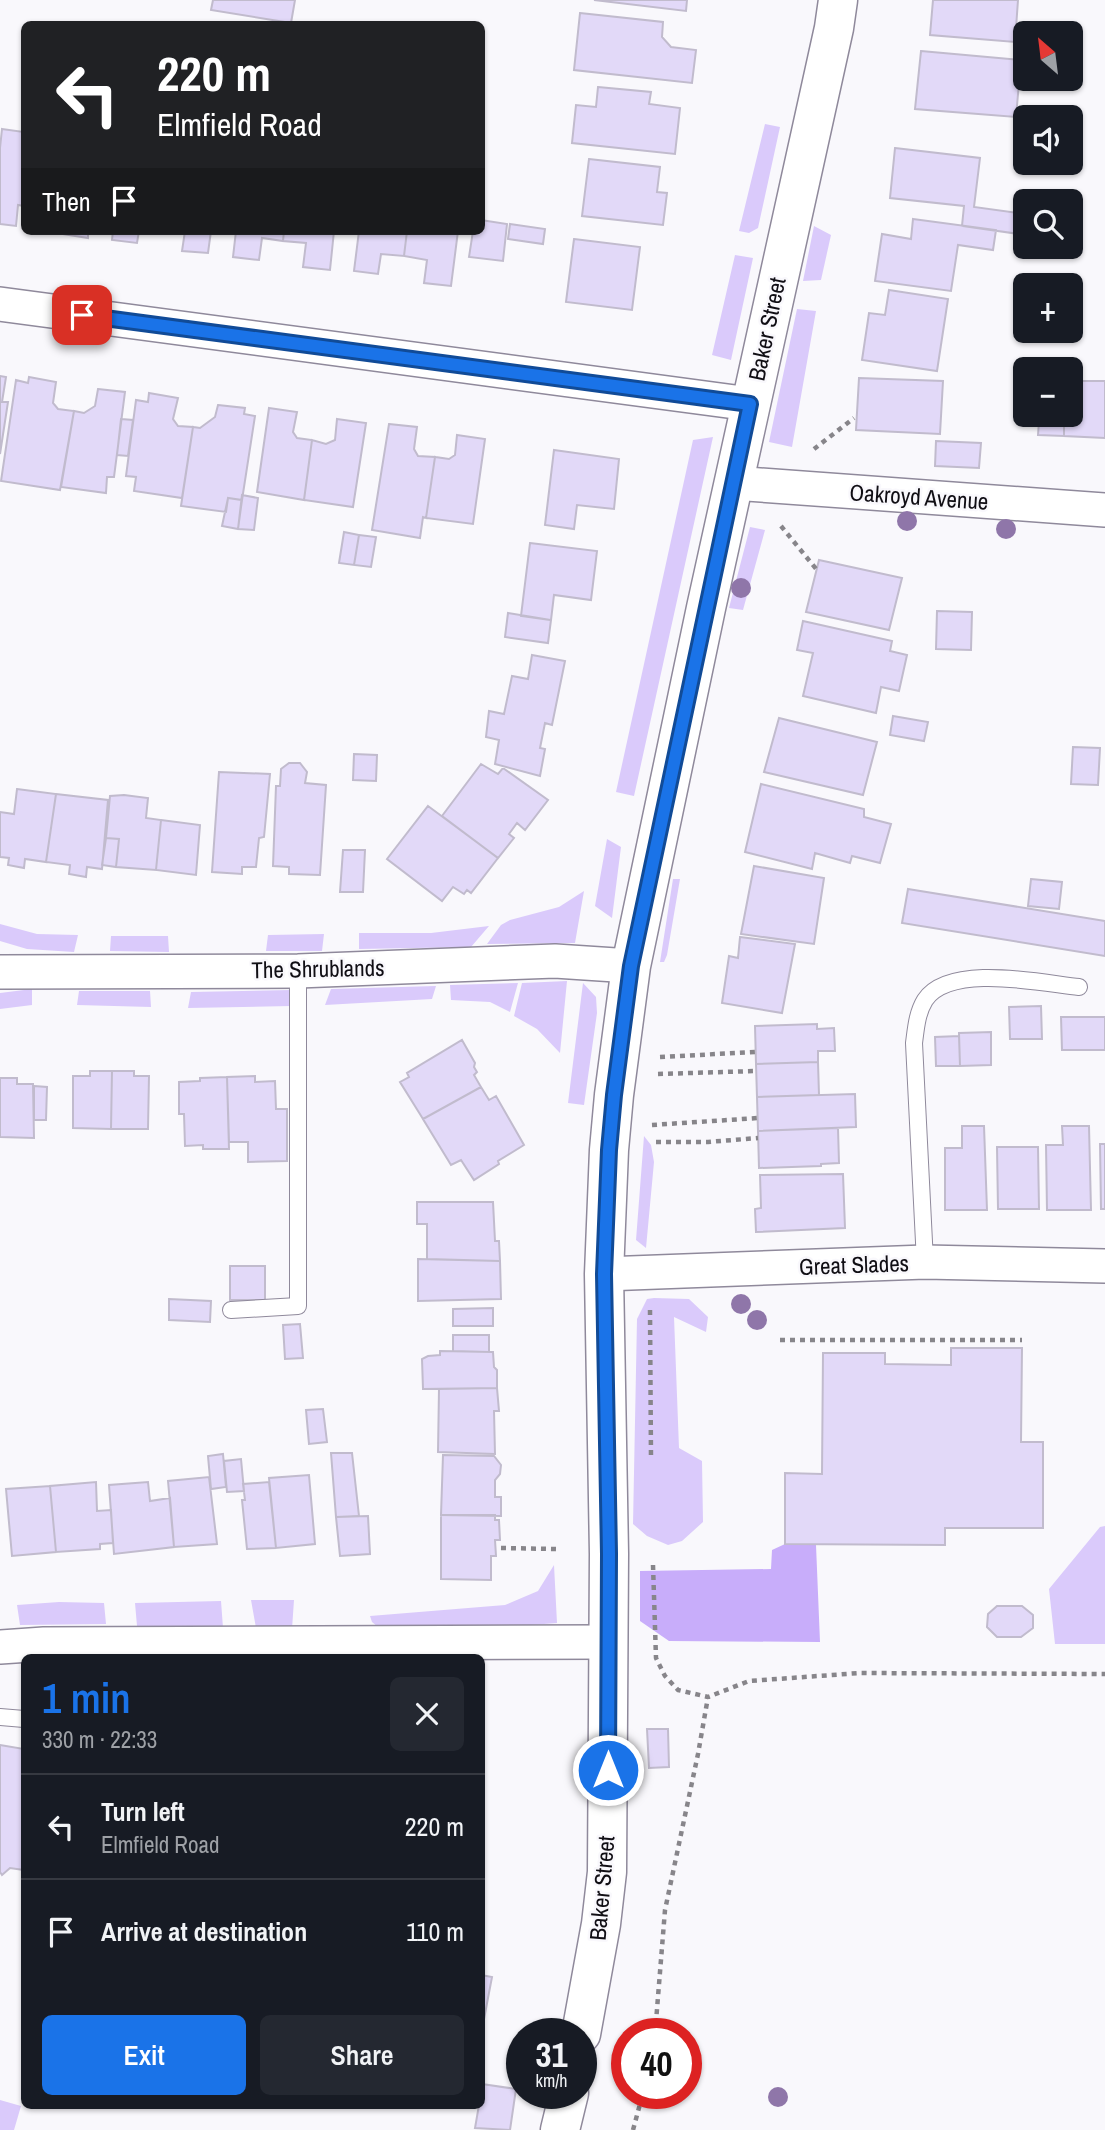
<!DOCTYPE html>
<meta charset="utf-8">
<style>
:root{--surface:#171b24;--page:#242831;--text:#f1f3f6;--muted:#9ea1a6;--line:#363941;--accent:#1a73e8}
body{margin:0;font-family:"Archivo Narrow",sans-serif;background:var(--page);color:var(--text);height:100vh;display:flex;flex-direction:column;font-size:26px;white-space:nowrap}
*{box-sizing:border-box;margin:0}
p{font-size:23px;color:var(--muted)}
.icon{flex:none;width:38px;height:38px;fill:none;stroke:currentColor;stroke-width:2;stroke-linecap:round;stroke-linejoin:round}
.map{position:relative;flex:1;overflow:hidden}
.drawer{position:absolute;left:21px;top:1654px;width:464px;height:455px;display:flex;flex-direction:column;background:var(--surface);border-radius:10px;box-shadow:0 2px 5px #0004}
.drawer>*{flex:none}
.top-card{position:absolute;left:21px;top:21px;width:464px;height:214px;border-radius:10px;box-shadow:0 2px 5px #0004;background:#202124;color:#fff;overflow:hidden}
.needle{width:46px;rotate:332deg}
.fabs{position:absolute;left:1013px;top:21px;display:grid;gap:14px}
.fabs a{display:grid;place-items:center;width:70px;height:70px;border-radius:10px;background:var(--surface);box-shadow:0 2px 5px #0004;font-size:35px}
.speed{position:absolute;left:506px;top:2018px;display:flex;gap:14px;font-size:35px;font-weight:700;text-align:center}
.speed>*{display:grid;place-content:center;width:91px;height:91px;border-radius:50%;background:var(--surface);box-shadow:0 2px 5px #0004;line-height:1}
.speed small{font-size:18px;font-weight:400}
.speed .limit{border:10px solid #d22;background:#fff;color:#111}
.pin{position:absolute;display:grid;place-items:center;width:60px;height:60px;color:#fff;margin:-30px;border-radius:14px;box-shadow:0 4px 10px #0006}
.me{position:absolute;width:77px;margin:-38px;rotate:0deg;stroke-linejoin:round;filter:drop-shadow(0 0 5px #0008)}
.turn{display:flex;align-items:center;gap:24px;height:147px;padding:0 21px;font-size:32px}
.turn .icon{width:91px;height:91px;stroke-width:2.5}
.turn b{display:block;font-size:49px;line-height:60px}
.then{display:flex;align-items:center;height:66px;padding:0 21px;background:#0003;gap:14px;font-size:26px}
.round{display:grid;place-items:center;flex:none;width:74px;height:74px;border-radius:10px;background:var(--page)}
.overview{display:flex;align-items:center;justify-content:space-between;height:119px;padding:0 21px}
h1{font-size:42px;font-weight:600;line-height:52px;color:var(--accent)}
.cta{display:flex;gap:14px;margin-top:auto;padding:14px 21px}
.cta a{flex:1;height:80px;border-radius:10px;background:var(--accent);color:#fff;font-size:28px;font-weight:600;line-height:80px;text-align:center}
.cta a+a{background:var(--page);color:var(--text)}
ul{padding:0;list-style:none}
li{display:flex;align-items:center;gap:21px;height:105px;padding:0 21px;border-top:2px solid var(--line)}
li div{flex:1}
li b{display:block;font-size:26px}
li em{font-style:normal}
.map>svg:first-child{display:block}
.green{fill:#dacafb}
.forest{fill:#c8adfa}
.building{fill:#e2d9f8;stroke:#c1bbcd;stroke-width:2}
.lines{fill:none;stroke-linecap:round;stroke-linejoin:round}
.lane-casing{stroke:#8f899b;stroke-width:18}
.street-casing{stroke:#8f899b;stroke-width:36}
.secondary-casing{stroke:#8f899b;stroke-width:41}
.path{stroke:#87858a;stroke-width:4.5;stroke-dasharray:5 5;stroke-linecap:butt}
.lane{stroke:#fff;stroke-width:16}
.street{stroke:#fff;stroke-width:33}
.secondary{stroke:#fff;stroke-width:38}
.tree{fill:#8f76a9}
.route-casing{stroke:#114b97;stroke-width:18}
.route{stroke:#1a73e8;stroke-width:12}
.labels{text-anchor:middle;stroke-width:5;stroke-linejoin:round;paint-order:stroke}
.street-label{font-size:23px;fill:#100e14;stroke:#f9f8fc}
</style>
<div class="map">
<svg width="1105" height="2130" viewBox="0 0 1105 2130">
<rect width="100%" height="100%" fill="#f9f8fc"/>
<!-- green -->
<path class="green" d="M765,124l15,3 -22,101 -9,5 -10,-2z
M814,226l17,9 -10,45 -18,1z
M735,255l18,3 -22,102 -19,-5z
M797,309l19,2 -24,136 -23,-5z
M713,437l-79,359 -18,-4 77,-352z
M750,527l15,3 -22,80 -14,-2z
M607,839l14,8 -9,71 -17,-12z
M673,879h7l-13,76 -3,7h-4z
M584,891l-9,52 -88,1 14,-19 9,-5 49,-13z
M0,924l37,10 41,1 -4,17 -47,-3 -27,-8z
M489,926l-18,21 -112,2v-16h72z
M324,934l-2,17h-56l2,-16z
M111,936h57l1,16 -59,-1z
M567,981l-7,72 -23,-24 -23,-13 8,-33z
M518,983l-8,29 -20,-10 -39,-2 -1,-15z
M583,983l13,14 1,16 -13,92 -16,-2z
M436,986l-4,13 -107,6 6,-16z
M32,989v16l-32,4v-16z
M291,990v16l-103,2 3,-16z
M79,991h71l1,16 -74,-2z
M644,1136l7,9 3,17 -8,86 -10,-8z
M654,1298l35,1 19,18 -2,15 -32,-15 5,131 23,13 1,61 -21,19 -14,4 -21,-9 -14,-12 4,-205 10,-20z
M1105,1526v118h-50l-6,-55 51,-62z
M554,1565l3,58 -39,3 -140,1 -6,-5 -2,-6 135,-11 33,-14z
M251,1600h43l-2,29 -36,-1z
M221,1601l2,27 -86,-2 -2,-23z
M59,1602l45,1 2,21 -86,1 -3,-20z
M0,2100l21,6 -7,24h-14z"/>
<!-- forest -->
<path class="forest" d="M785,1544l31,1 4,97 -151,-1 -29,-20v-50l131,-2 1,-19z"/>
<!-- building -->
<path class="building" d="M213,0h82l-4,23 -80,-13z
M594,0h93l-1,11z
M933,0h85l-3,42 -85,-7z
M580,13l83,9 -1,15 9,10 25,3 -4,33 -118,-13z
M921,51l100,9 -5,57 -101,-8z
M598,87l53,5 -2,12 31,4 -5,46 -103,-11 4,-38 20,2z
M2,129l22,3v74l-6,-1 -2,21 -16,-2v-76z
M895,148l85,10 -6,49 52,7v21l-64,-9 2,-20 -74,-8z
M589,159l71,8 -3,25 10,1 -4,32 -81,-9z
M913,219l83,11 -3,20 -35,-5 -7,46 -76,-10 7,-47 29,5z
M481,220l26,4 -4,37 -34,-4 4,-26h8z
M510,224l35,5 -2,15 -35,-5z
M62,231h26v7l-26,-4z
M113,231h26l-2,12 -25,-3z
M185,231h26l-3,22 -26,-2z
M236,231h48l-1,10 -21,-3 -3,22 -26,-3z
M284,231h50l-4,39 -27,-3 3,-24 -23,-2z
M359,231h48l-3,25 -23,-2 -3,20 -24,-3z
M407,231h51l-7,55 -27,-3 3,-23 -23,-4z
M574,239l66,8 -8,63 -66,-8z
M889,290l59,9 -11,72 -75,-11 7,-47 16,2z
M0,376l6,1 -4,25h6l-8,52z
M29,377l27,5 -3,21 5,6 16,2 -14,79 -59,-9 15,-101 12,3z
M859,378l84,3 -3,53 -84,-4z
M1080,381h25v57l-41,-2v-21h7v-28l9,1z
M98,389l27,3 -11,85h-7l-1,16 -45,-6 13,-76 10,2 11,-7z
M149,393l29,5 -5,21 5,7 15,1 -11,71 -48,-7 2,-14 -10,-1 10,-76 12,2z
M218,405l27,3 -1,6 11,2 -13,84 -14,-2 -2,14 -45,-6 12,-79 7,1 15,-11z
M269,408l28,4 -4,20 4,6 15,2 -8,60 -47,-8z
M1029,415h35v21l-26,-1 1,-14h-10z
M121,419l12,1 -5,36 -11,-1z
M337,419l29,4 -13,84 -49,-7 8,-60 14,4 9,-4z
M389,424l28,3 -3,22 4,7 17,1 -9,61 -3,-1 -3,21 -48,-8z
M457,435l28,4 -12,85 -47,-6 9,-61 14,2 6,-4z
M936,441l45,2 -2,25 -44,-2z
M554,450l65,9 -5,50 -37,-4 -3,24 -29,-4z
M242,495l16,3 -4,32 -16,-1z
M228,498l14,2 -4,29 -16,-3z
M344,532l15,3 -5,30 -15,-2z
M359,535l17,2 -5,30 -17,-2z
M530,543l67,8 -6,49 -37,-5 -3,25 -30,-4z
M819,560l83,18 -13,52 -83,-18z
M937,611l35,1 -1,38 -35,-1z
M508,613l43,7 -3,23 -43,-6z
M803,621l89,20 -2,10 17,4 -8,36 -18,-4 -5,26 -73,-17 10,-43 -16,-3z
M532,655l33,6 -13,64 -7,-2 -5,25 5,1 -5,27 -45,-12 4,-24 -13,-3 3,-26 15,3 8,-38 16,3z
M893,716l35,6 -4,19 -34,-6z
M779,718l98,24 -14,53 -99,-23z
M1073,747l27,1 -2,37 -27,-1z
M354,754l23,1 -1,26 -23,-1z
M289,763h11l7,9 -2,11 21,2 -6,90 -31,-1v-7l-16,-1 3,-80h4l1,-17z
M481,764l17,10 5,-6 45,32 -23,30 -8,-7 -8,11 5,4 -16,20 -56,-42z
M219,772l51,2 -6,63 -5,1 -3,29h-14v7l-30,-2z
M761,784l103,25v8l27,7 -11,39 -28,-7 -2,7 -35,-10 -3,16 -67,-17z
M17,789l39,5 -10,68 -21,-3 -1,9 -16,-3 1,-7 -9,-1v-45l14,2z
M56,794l52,6 -6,69 -15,-2 -1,10 -17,-3 1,-9 -24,-3z
M124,795l24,3 -2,20 15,2 -5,50 -40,-3 3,-28 -13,-1 4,-42z
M428,806l70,52 -27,35 -4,-3 -3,4 -11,-7 -11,14 -55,-42z
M161,820l39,5 -4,50 -40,-5z
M106,838l13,1 -3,28 -14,-2z
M343,850h22l-2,42h-23z
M754,866l70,12 -10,66 -73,-10z
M1031,879l31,3 -3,27 -31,-3z
M908,889l197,32v35l-203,-33z
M740,937l55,7 -13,69 -60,-10 7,-47 9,2z
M1041,1006l1,33h-32l-1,-32z
M1061,1017h44v33h-43z
M817,1024v5l17,-1 1,23h-17v11l-62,2 -1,-38z
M991,1032v33l-31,1 -1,-33z
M959,1036l1,30h-24l-1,-29z
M462,1040l13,23 -1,4 3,5 -3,3 7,12 -58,32 -23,-37 9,-5 -2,-4z
M818,1062l1,33 -62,2 -1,-33z
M90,1071h22l-1,58 -38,-1v-52h17z
M112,1071h22v5h15l-1,53h-37z
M255,1076v6l20,-1 1,28h11v52l-39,1v-20h-19l-2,-65z
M227,1077l2,72h-26v-4l-18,1 -1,-32h-5v-32l21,-1v-3z
M0,1078h17v6h16l1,54 -34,-1z
M34,1086l13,1 -1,33h-12z
M481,1087l8,13 7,-4 28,49 -26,16 1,3 -25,16 -13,-20 -10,5 -28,-46z
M855,1094l1,33 -98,4 -1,-34z
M962,1126h22l3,84h-42v-62h17z
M1062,1126h27l2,84h-44l-1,-65h17z
M838,1128l1,35 -18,1v2l-62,2 -1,-37z
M1100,1144h5v65h-4z
M997,1147h41l1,62h-41z
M843,1174l2,54 -89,4 -1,-23 6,-1 -1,-33z
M417,1202h76l2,39h4l1,20 -73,-2v-35h-10z
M418,1259l82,2 1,38 -83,2z
M230,1266h35v34h-35z
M169,1299l42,2 -1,21 -41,-2z
M493,1308v18h-40v-17z
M300,1324l3,34 -18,1 -2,-34z
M453,1335h36v17l-36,-1z
M951,1348h71l-1,94h22v86h-98v17l-160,-1v-71l37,1 1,-121h62v11l66,1z
M440,1351l53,1 1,15 3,3v18l-74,1 -1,-30 6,-3 12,-1z
M497,1388l2,23h-5l1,43 -57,-2 1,-63z
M323,1409l4,33 -18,2 -3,-34z
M331,1453h21l7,63 -23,1z
M223,1454l3,33 -15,2 -3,-33z
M443,1455l51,1 7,9 -1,9 -5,6v17h6v19l-60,-1z
M241,1459l3,32 -17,1 -3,-31z
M309,1475l6,69 -39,4 -7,-70z
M209,1477l8,67 -43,3 -6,-66z
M96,1482l1,29 14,-1 2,33 -13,1v5l-44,3 -6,-66z
M148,1482l2,19 20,-3 4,49 -60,7 -5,-69z
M269,1482l7,66 -29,1 -5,-49h3l-2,-16z
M50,1486l6,66 -44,4 -6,-67z
M441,1515h54v5h4l1,20h-5l1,16h-5v24l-50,-1z
M368,1516l2,38 -30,2 -4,-39z
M997,1606h25l11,9v13l-12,9h-24l-10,-10 1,-13z
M647,1729h21l1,38 -20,1z
M0,1745l24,4v121l-14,-2 -8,7 -2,-3z
M481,1975l11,2 -11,58z
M482,2084l34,5 -6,41 -35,-2 4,-23h2z"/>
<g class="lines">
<defs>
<path id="lane" d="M925,1262l-11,-219c2,-15 3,-30 11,-43 25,-37 116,-17 154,-13
M231,1310l67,-4v-335
M0,1717l24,2"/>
<path id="street" d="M0,304l750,100
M733,483l372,27
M0,972l298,-1 257,-10 76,5
M604,1274l321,-12 180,4
M0,1647l44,-3 565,-2"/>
<path id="secondary" d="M581,2034l20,-110 6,-52 2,-318 -5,-280 5,-124 5,-55 17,-129 75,-358 128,-580 4,-28
M560,2130l9,-37"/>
</defs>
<!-- lane casing -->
<use href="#lane" class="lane-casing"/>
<!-- street casing -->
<use href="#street" class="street-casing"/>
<!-- secondary casing -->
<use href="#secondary" class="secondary-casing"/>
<!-- path -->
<path class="path" d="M814,449l40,-31
M781,526l36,44
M660,1057l95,-5
M658,1074l98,-3
M652,1125l106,-7
M656,1142h52l50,-4
M650,1310l1,149
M780,1340h242
M501,1548l55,1
M653,1565l3,93 9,18 13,14 30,7 41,-16 111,-8 245,1
M655,2034l10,-124 33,-156 10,-57
M633,2130l10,-37"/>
<!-- lane -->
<use href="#lane" class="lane"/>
<!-- street -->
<use href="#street" class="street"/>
<!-- secondary -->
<use href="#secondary" class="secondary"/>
</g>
<!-- trees -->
<g class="tree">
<circle cx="907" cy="521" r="10"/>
<circle cx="1006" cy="529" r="10"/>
<circle cx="741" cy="588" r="10"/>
<circle cx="741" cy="1304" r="10"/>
<circle cx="757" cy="1320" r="10"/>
<circle cx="778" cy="2097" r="10"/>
</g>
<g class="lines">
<defs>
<path id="route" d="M82,315l668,89 -119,562 -17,129 -5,55 -5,124 5,280 -1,216"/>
</defs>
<!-- route casing -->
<use href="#route" class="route-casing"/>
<!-- route -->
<use href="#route" class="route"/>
</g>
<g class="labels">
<!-- street labels -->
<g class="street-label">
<text transform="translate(767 329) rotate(-78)" y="8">Baker Street</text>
<text transform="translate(919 497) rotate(4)" y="8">Oakroyd Avenue</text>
<text transform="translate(318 969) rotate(-1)" y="8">The Shrublands</text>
<text transform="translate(854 1265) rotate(-2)" y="8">Great Slades</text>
<text transform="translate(602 1888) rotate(-85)" y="8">Baker Street</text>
</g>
</g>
</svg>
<div class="fabs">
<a><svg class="needle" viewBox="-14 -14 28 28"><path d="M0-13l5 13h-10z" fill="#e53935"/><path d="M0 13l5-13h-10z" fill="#9ea1a6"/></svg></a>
<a><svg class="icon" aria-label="sound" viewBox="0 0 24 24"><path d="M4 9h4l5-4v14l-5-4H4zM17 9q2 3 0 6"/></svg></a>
<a><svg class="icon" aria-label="search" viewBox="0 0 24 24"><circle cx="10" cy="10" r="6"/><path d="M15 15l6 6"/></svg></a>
<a>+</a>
<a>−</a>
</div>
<div class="speed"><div>31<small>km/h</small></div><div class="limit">40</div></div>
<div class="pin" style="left:82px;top:315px;background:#d93025"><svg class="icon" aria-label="arrive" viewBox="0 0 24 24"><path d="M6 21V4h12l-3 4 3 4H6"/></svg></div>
<svg class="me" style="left:608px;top:1770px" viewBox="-20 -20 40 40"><circle r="17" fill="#1a73e8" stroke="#fff" stroke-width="3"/><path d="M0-11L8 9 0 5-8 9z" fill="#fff"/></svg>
<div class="top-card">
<div class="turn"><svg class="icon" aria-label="left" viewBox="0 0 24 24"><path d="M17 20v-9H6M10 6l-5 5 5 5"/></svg><div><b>220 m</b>Elmfield Road</div></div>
<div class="then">Then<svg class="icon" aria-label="arrive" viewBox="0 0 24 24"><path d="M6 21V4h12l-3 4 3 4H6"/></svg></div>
</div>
<section class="drawer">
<div class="overview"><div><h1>1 min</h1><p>330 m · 22:33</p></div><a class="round"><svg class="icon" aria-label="close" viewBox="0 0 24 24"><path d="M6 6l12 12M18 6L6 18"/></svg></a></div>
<ul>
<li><svg class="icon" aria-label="left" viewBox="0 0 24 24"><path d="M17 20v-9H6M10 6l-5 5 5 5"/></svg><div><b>Turn left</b><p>Elmfield Road</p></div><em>220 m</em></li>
<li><svg class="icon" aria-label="arrive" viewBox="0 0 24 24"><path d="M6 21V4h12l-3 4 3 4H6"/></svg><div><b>Arrive at destination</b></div><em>110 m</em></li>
</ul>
<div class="cta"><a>Exit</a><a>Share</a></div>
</section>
</div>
